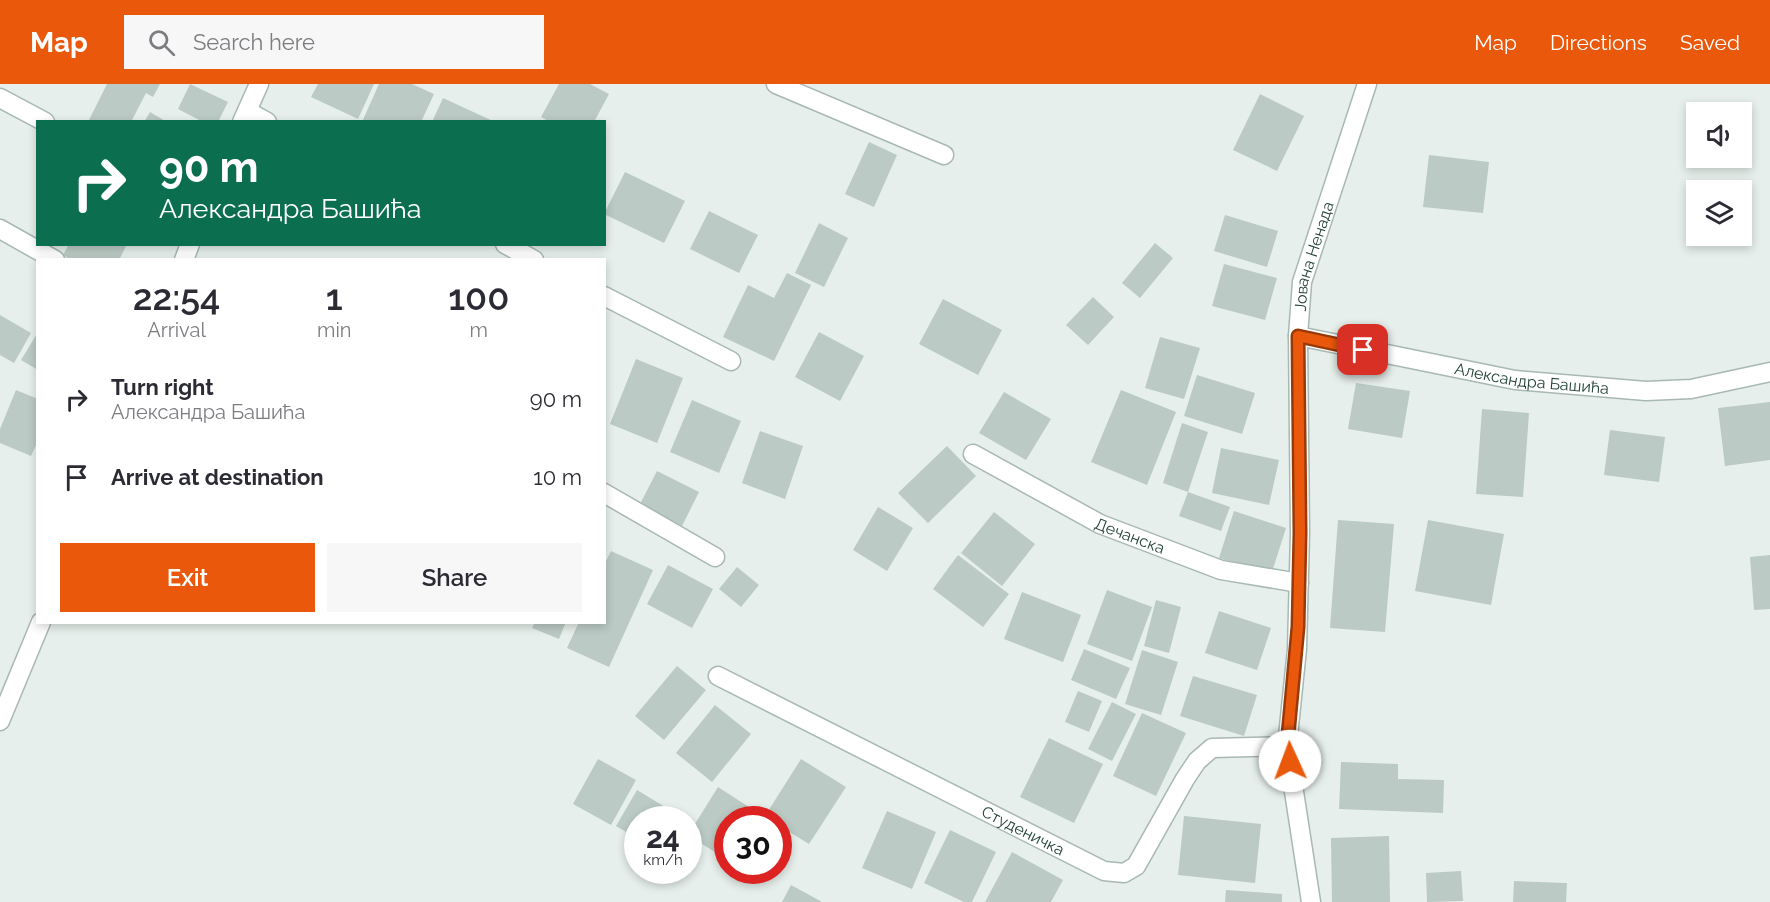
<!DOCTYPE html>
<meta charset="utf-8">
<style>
:root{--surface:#fff;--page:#f7f7f7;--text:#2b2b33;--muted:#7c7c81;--accent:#ea580c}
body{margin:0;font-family:Raleway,sans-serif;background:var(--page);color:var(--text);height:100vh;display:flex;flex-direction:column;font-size:22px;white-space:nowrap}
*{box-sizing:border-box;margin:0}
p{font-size:20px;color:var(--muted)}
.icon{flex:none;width:33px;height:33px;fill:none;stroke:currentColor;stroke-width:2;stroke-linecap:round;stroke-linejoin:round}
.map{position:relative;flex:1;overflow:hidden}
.panel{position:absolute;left:36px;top:174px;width:570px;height:366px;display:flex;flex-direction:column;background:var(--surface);border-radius:0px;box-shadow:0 3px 9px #0003}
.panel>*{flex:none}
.guide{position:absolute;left:36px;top:36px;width:570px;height:126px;border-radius:0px;box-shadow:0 3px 9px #0003;background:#0b6e4f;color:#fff;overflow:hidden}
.tools{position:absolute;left:1686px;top:18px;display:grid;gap:12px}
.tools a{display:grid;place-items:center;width:66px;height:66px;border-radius:0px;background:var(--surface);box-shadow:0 3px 9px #0003;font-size:30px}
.speed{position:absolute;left:624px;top:722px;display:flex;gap:12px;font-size:30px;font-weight:700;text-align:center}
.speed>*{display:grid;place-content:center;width:78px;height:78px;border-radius:50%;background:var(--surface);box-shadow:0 3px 9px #0003;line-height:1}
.speed small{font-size:15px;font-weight:400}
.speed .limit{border:9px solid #d22;background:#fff;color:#111}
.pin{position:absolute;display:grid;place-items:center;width:51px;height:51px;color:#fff;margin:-26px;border-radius:12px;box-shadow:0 3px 9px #0006}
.me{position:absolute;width:66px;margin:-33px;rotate:358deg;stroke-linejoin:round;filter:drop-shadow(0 0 4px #0008)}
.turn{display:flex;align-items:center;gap:21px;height:126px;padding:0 24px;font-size:27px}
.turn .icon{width:78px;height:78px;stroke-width:2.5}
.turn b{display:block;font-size:42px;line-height:51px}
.eta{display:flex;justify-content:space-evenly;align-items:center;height:102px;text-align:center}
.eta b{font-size:36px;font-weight:600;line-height:42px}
.button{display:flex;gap:12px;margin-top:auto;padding:12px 24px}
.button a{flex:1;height:69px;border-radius:0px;background:var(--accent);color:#fff;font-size:24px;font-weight:600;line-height:69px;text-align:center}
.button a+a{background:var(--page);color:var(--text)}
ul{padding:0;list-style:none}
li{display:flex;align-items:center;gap:18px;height:78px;padding:0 24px}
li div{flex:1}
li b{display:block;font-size:22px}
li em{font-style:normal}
header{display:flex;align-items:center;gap:36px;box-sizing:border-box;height:84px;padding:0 30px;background:var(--accent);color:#fff}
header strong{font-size:28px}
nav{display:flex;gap:33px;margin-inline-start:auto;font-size:21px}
.search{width:420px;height:54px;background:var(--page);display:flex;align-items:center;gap:15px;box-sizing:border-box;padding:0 21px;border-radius:0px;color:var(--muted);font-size:22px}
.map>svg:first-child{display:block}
.building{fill:#bbcac4}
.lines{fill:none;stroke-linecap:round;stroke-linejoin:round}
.minor-casing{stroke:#a8b8b2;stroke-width:21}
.minor{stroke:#fff;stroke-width:18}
.route-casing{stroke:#983908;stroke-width:15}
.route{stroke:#ea580c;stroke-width:10}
.labels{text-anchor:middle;stroke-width:4.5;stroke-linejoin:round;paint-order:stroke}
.street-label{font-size:16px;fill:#24423a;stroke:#f7fbf9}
</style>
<header>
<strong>Map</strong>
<div class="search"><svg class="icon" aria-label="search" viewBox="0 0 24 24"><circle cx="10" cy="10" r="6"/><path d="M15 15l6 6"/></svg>Search here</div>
<nav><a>Map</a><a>Directions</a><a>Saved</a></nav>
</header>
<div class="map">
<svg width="1770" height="818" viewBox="0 0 1770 818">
<rect width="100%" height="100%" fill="#e6efeb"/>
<!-- building -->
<path class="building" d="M107,0h53l-7,13 -7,-4 -15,29h-43z
M190,0l38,18 -10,20h-15l-25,-13z
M318,0h56l-16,35 -47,-22z
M379,0h33l22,10 -13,28h-59z
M559,0h31l19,10 -15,28h-44l-9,-5z
M1260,10l44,22 -27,55 -44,-21z
M443,14l52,24h-63z
M150,28l17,10h-23z
M869,58l28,13 -23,52 -29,-13z
M1429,71l60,7 -6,51 -60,-6z
M625,88l60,29 -21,42 -60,-29z
M709,127l49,24 -19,38 -49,-24z
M1225,131l53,16 -11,36 -53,-16z
M819,139l29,15 -24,49 -29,-14z
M1155,159l18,15 -33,40 -18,-15z
M69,160h58l-8,16h-48l-8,-5z
M1224,180l53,14 -12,42 -53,-14z
M787,189l24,12 -37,76 -51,-24 25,-52 26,13z
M1093,213l21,20 -26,28 -22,-20z
M943,215l59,31 -24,45 -59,-31z
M0,231l31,18 -17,30 -14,-8z
M38,248v38l-17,-10z
M819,248l45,24 -24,45 -45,-24z
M1160,253l40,11 -16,51 -39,-11z
M636,275l47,19 -26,65 -47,-19z
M1197,291l58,18 -13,41 -58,-18z
M1356,299l54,8 -8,47 -54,-9z
M16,306l22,9v42l-7,15 -31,-13v-14z
M1121,306l55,22 -29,73 -56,-23z
M1004,308l47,27 -25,41 -47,-27z
M692,316l49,21 -22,52 -49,-21z
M1770,318v58l-45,6 -7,-58z
M1482,325l47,4 -6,84 -47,-3z
M1182,339l26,9 -20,60 -25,-9z
M1610,346l55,7 -6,45 -55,-7z
M760,347l43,15 -18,53 -43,-16z
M947,362l29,30 -48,47 -30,-30z
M1221,364l58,12 -10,45 -57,-12z
M657,387l42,21 -17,34 -42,-22z
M1188,408l42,15 -9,24 -42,-15z
M878,423l35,21 -26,43 -34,-21z
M1234,427l52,17 -15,47 -52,-17z
M994,428l41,32 -33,42 -41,-33z
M1338,436l56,4 -9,108 -55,-4z
M1428,436l76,14 -13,71 -76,-14z
M611,467l42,19 -44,97 -42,-19 12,-26h25v-57z
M958,471l51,39 -26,33 -50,-38z
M1770,471v54l-16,1 -4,-53z
M668,481l45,24 -21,39 -45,-24z
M737,483l22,18 -18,22 -22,-18z
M1107,506l45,17 -20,54 -45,-17z
M1022,508l59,23 -18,47 -59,-23z
M1156,516l25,7 -12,46 -25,-7z
M1219,527l52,17 -14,42 -52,-17z
M535,538h31l-7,17 -27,-11z
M1084,565l46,19 -14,31 -45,-19z
M1142,566l36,12 -17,53 -36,-11z
M677,582l29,24 -42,50 -29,-24z
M1193,592l64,19 -13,41 -64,-20z
M1078,607l24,10 -13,31 -24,-10z
M1112,618l24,12 -24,47 -24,-12z
M715,621l36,29 -39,48 -36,-29z
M1142,629l44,20 -30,63 -43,-20z
M1049,654l54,26 -29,59 -54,-26z
M598,675l38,21 -25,45 -38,-21z
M801,675l45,28 -37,57 -31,-19v-6h-9l-4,-3z
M1341,678l57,2v15l46,1 -1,33 -104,-4z
M718,703l34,22 -7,10h-17v26l-7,11 -33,-21z
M637,706l48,29h-47v20l-22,-13z
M887,727l49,21 -24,57 -50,-21z
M1184,732l77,8 -6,59 -77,-8z
M950,746l46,22 -24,50h-8l-40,-19z
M1389,752l1,66h-58l-1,-64z
M1012,768l51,28 -12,22h-66z
M1461,787l2,30 -36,1 -1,-29z
M1514,797l53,2 -1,19h-53z
M791,801l22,12 9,5h-40z
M1226,806l56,4v8h-57z"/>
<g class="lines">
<defs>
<g id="minor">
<path d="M776,0l168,71"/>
<path d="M0,14l45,24"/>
<path d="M247,27l20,11"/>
<path d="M242,38l17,-38"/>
<path d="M0,145l55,31"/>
<path d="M505,160l29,16"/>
<path d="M184,176l6,-16"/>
<path d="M604,212l127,65"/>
<path id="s1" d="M1298,252l217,44 131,11 45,-2 79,-17"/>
<path id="s2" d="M973,370l127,70 121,46 78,13"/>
<path d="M604,409l111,64"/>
<path id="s3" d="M718,592l386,195 20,2 12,-7 49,-87 12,-18 15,-13 75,-2"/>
<path d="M0,637l41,-99"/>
<path id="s4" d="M1311,818l-24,-156 10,-97 3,-116 -2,-197 4,-54 65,-198"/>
</g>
</defs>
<!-- minor casing -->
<use href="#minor" class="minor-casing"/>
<!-- minor -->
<use href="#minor" class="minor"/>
</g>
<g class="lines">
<defs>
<path id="route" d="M1290,677l-3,-15 11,-119 2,-94 -2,-197 65,14"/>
</defs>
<!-- route casing -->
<use href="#route" class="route-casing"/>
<!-- route -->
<use href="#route" class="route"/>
</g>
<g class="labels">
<!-- street labels -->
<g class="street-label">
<text dy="6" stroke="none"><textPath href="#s4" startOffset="650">Јована Ненада</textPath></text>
<text dy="6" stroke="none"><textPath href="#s1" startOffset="238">Александра Башића</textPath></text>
<text dy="6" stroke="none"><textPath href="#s2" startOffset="177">Дечанска</textPath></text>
<text dy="6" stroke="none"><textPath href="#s3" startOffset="342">Студеничка</textPath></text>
</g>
</g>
</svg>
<div class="tools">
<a><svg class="icon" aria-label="sound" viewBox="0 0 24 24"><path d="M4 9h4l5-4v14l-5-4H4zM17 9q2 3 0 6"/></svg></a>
<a><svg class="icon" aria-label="layers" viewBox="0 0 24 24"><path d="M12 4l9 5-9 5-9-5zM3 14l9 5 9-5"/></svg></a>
</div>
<div class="speed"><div>24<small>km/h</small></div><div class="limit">30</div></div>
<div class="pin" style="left:1363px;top:266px;background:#d93025"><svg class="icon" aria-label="arrive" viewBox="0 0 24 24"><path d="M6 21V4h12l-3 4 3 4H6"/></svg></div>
<svg class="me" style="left:1290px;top:677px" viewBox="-20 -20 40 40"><circle r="19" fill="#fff"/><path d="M0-13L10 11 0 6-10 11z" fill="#ea580c"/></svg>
<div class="guide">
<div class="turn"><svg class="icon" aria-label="right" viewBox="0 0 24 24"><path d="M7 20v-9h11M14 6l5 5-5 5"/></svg><div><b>90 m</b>Александра Башића</div></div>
</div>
<section class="panel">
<div class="eta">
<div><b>22:54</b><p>Arrival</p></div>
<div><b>1</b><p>min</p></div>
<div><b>100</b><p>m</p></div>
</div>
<ul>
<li><svg class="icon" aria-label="right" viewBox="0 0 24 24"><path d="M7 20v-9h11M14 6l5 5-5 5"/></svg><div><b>Turn right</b><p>Александра Башића</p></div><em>90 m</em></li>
<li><svg class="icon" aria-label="arrive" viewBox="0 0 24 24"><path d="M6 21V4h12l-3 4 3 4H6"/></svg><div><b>Arrive at destination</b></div><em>10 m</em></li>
</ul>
<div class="button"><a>Exit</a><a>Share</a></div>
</section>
</div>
